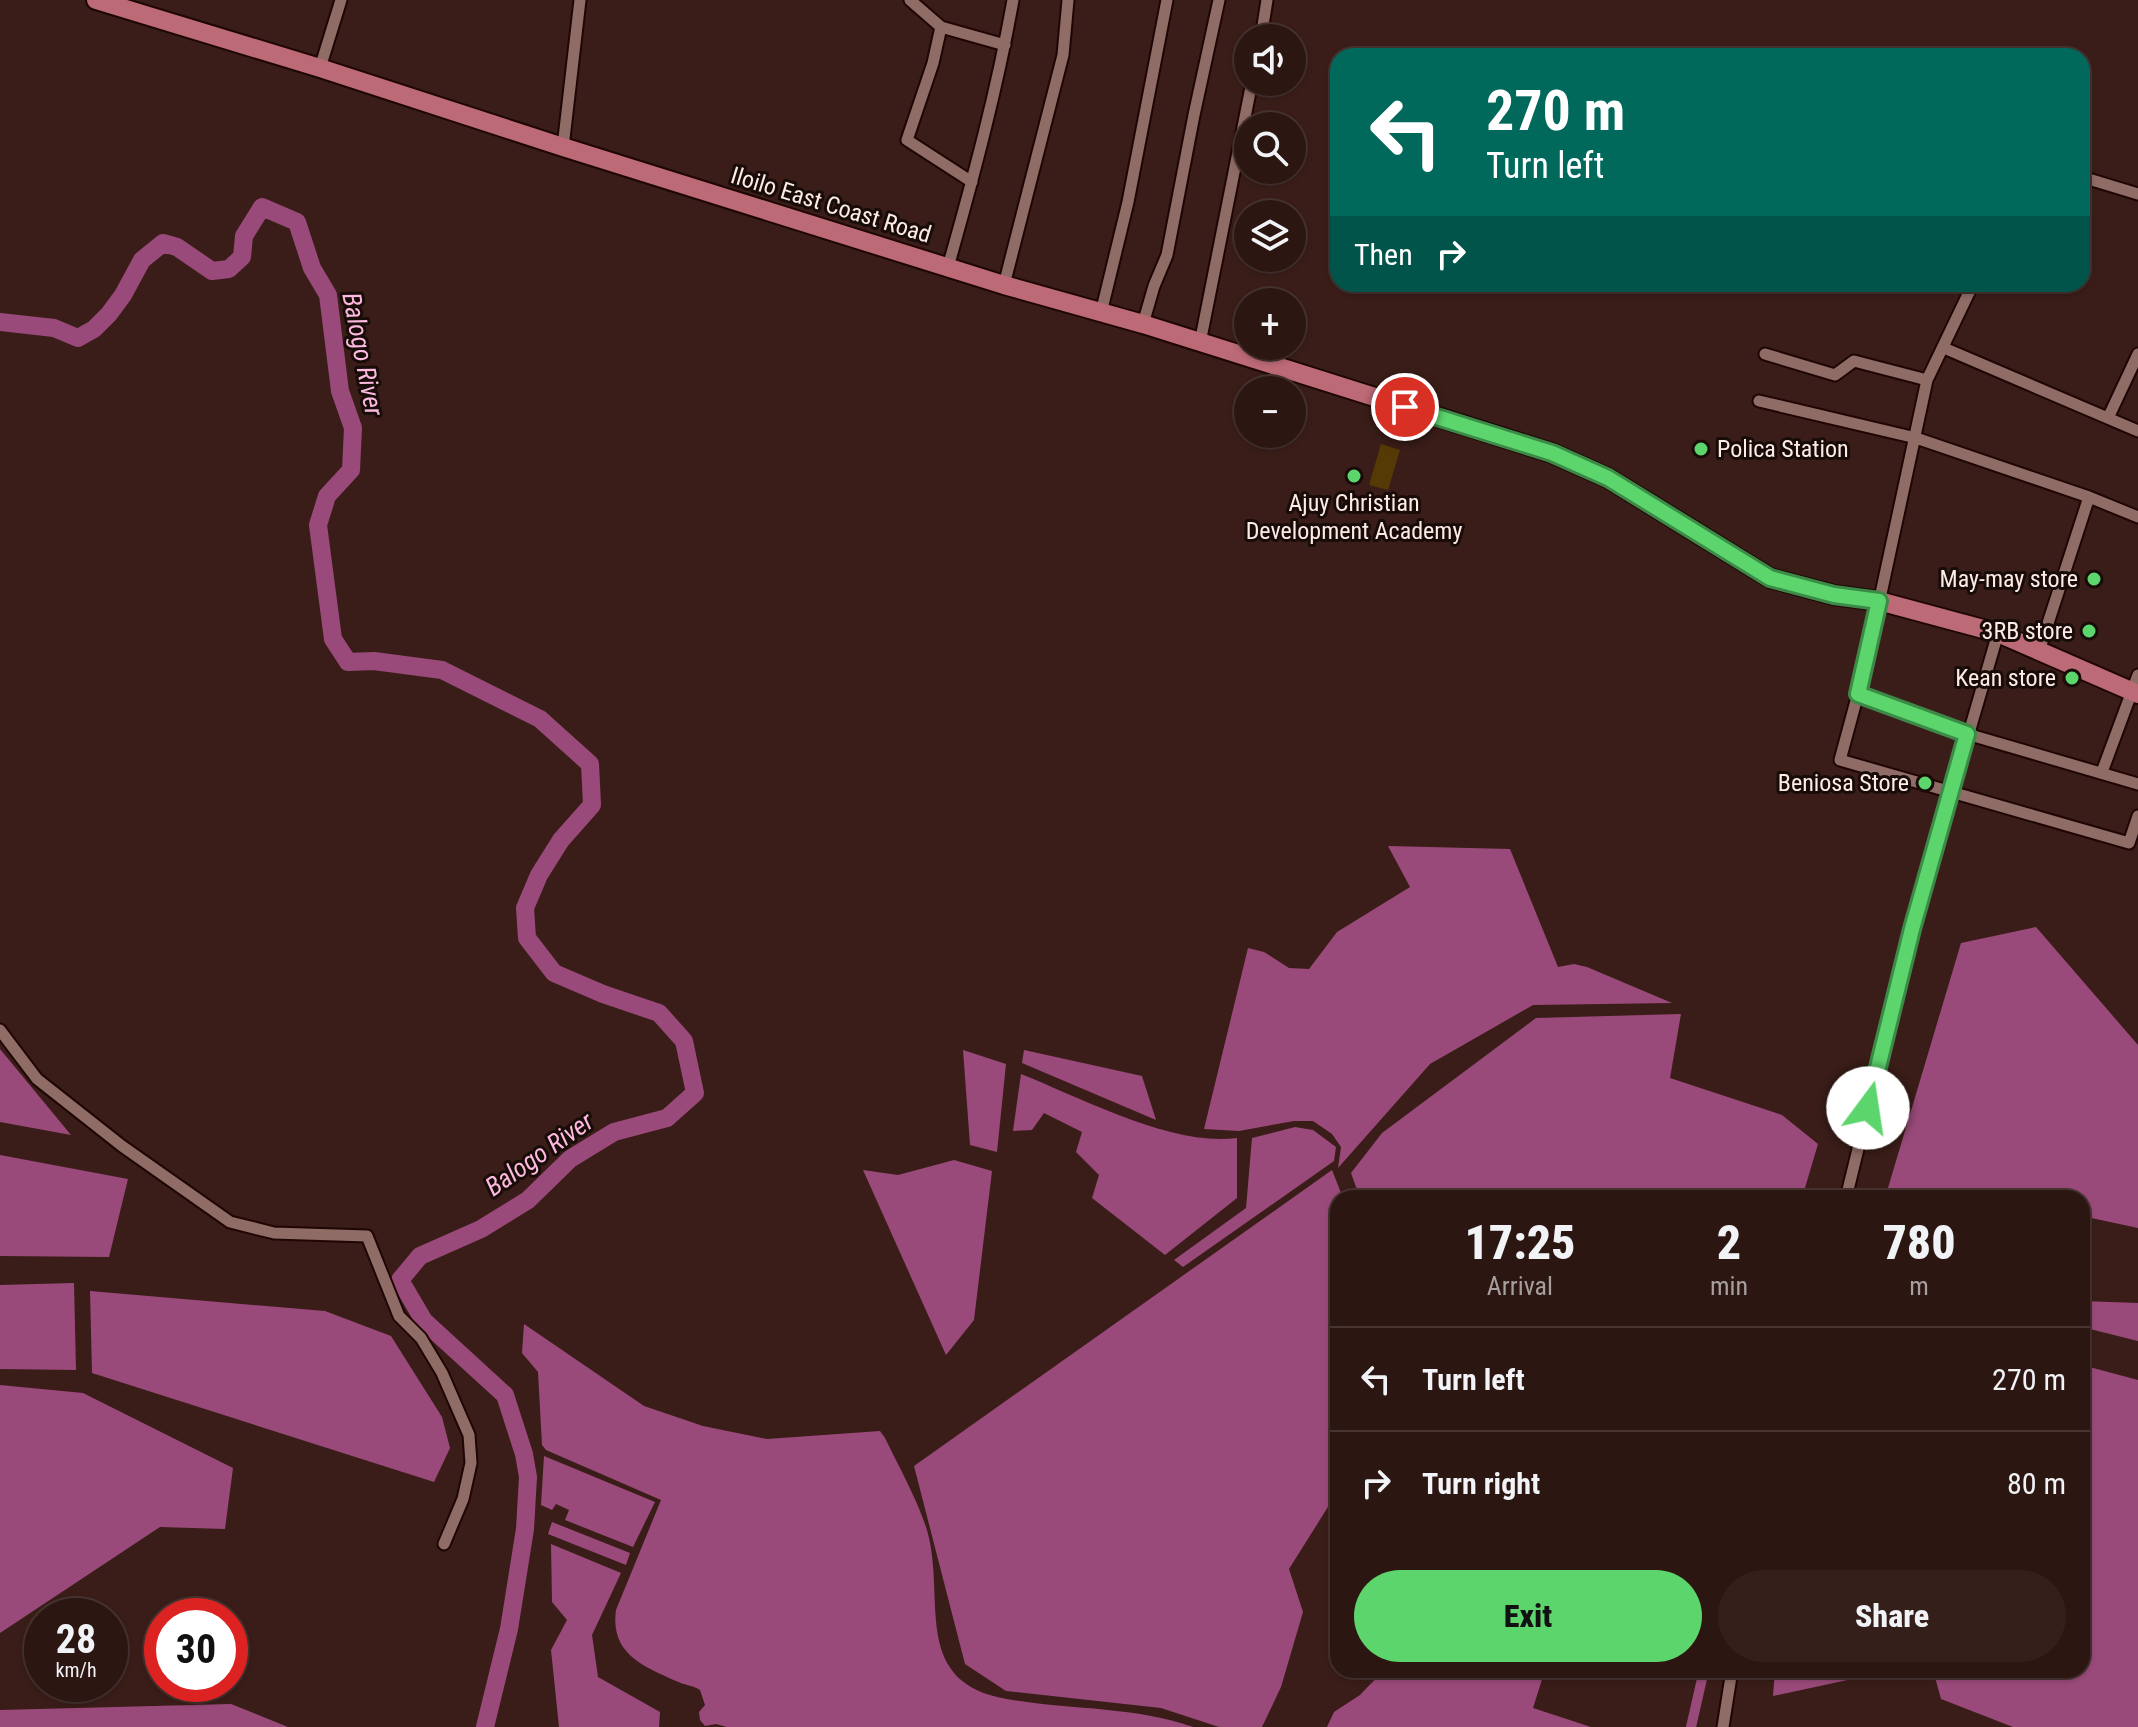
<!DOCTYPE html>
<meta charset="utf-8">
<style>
:root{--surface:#2c1612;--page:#341f1b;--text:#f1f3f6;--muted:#a69f9f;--line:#483532;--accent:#5dd56d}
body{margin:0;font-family:"Roboto Condensed",sans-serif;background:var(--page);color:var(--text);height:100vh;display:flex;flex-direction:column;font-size:30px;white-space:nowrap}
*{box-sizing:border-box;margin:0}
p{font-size:26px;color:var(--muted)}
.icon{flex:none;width:44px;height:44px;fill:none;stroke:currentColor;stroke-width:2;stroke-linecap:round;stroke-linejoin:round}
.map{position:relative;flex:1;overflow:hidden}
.drawer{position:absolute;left:1330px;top:1190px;width:760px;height:488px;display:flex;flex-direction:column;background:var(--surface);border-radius:24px;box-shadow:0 2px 6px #0004,0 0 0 2px var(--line)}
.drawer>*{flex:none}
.banner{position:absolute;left:1330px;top:48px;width:760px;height:244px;border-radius:24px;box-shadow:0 2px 6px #0004,0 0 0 2px var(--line);background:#00695c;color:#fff;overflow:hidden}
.fabs{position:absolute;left:1234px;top:24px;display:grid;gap:16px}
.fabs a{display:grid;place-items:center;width:72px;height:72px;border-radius:50%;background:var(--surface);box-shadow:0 2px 6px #0004,0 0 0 2px var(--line);font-size:40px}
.speed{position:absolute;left:24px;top:1598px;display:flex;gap:16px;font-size:40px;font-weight:700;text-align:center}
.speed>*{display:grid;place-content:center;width:104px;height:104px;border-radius:50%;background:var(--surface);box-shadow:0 2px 6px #0004,0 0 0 2px var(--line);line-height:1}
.speed small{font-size:20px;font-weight:400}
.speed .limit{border:12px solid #d22;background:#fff;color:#111}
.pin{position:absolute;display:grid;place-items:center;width:68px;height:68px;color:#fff;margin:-34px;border:4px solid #fff;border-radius:50%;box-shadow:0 2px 8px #0007}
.me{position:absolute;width:88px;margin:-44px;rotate:14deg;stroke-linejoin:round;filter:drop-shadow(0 0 6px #0008)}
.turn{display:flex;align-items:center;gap:28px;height:168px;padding:0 24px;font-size:36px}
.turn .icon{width:104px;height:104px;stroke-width:2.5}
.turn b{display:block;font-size:56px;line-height:68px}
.then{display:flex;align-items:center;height:76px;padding:0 24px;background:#0003;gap:16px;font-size:30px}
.eta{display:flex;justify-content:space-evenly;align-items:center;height:136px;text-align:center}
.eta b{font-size:48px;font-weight:800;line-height:56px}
.action{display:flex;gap:16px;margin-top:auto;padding:16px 24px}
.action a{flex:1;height:92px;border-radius:48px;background:var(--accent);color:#111;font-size:32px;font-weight:800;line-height:92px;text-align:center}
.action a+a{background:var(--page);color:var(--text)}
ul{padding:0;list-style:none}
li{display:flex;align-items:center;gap:24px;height:104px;padding:0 24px;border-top:2px solid var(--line)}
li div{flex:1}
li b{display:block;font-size:30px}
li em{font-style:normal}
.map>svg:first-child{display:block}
.garden{fill:#553a06}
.water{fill:#9a4a7a}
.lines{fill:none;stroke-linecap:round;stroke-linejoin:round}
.canal{stroke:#9a4a7a;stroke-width:10}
.river{stroke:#9a4a7a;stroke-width:18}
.minor-casing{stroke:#1f0604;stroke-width:15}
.primary-casing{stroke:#1f0604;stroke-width:22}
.minor{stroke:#8f6c66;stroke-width:11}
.primary{stroke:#bb6a76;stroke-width:18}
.route-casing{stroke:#3c8a47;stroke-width:20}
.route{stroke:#5dd56d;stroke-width:14}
.poi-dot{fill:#5dd56d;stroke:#180c09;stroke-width:3}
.labels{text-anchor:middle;stroke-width:6;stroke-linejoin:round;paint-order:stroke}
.street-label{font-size:24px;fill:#feeae6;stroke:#180c09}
.poi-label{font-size:24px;fill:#feeae6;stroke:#180c09;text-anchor:end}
.water-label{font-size:26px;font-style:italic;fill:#fdb9de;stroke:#180c09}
</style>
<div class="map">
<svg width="2138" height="1727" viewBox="0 0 2138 1727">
<rect width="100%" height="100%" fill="#3a1d18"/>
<!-- garden -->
<path class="garden" d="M1381,444l19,6 -12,40 -19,-5z"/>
<!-- water -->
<path class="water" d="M1388,846l122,3 48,118 16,-3 13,3 85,36 -139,2 -103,59 -92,104 3,-21 -9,-13 -19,-13h-19l-55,10 -35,-2 44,-181 16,4 25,16 20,1 28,-37 73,-45z
M2036,927l102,118v183l-56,-12v-18h-197l76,-255z
M1681,1014l-11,64 112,37 36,29 -16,54h-442l-9,-25 31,-40 154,-115z
M0,1049l71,86 -71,-13z
M963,1050l43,14 -9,88 -27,-7z
M1024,1050l118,26 14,44 -134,-57z
M1021,1074c60,24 152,73 216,64v60l-72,57 -73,-57 7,-23 -23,-23 6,-20 -38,-19 -12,17 -19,1z
M1295,1127l18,3 23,17 -2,14 -151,106 -9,-7 72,-52 6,-70z
M0,1155l128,24 -19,78 -109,-1z
M954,1160l38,11 -18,149 -28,35 -83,-185 35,5z
M1332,1170l11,28h-5v293l-49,78 14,43 -22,75 -19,40h-43l-58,-19 -155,-17 -41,-27 -51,-198z
M74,1283l2,87 -76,-1v-84z
M90,1291l235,20 66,25 51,81 8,31 -16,34 -342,-109z
M2082,1301l56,2v38l-56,-14z
M524,1324l120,82 59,20 64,13 113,-8 5,7c13,27 38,72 44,100 15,66 -16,145 78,161 61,11 127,7 186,28h-466l-11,-3 -11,2 -5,-6 -1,-8 6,-7 -5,-15c-8,-5 -16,-5 -24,-9 -34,-15 -66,-28 -60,-71l45,-110 -115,-50 -4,-5 -4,-73 -16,-19z
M2082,1365l56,15v347h-125l-72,-28 -8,-29h149z
M0,1385l83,8 150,75 -8,61 -65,-2 -160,106z
M544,1456l111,46 -22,45 -68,-27 4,-10 -13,-6 -4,6 -11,-5z
M552,1522l78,31 -4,12 -78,-31z
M551,1544l70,29 -29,62 6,42 62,35 -1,15h-100l-8,-77 16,-30 -15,-18z
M1384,1670h161l-12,38 58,19h-264l7,-15 26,-17z
M1775,1670h119l-121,26z
M231,1704l57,23h-288v-17z"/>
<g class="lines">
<!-- canal -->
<path class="canal" d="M1691,1727l13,-57"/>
<!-- river -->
<path class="river" d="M0,322l54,6 24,10 16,-9 15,-15 14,-19 19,-35 21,-17 14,4 35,24 17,-2 13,-12 2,-21 18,-29 35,15 15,46 16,27 12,96 13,37 -2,42 -24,26 -9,29 15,114 15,23 26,-1 68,9 98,49 50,45 2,41 -31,35 -22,35 -14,33 2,30 27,35 49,21 56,19 25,28 11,52 -28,25 -53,14 -44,27 -42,41 -47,29 -61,27 -20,24 24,41 81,74 19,59 4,23 -3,52 -16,100 -24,98"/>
<defs>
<path id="minor" d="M910,0l31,27 -8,36 -26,77 65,42
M941,27l64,18
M1261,38l6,-38
M320,68l21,-68
M563,147l17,-147
M2082,177l56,17
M948,267c25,-88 49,-177 65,-267
M1973,284l-46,96 -62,288 -25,92 289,83 9,-27
M1004,285l59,-230 5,-55
M1101,313l27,-111 39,-202
M1143,324l11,-38 13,-31 27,-140 25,-115
M1200,343l52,-261
M1944,348l194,83
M1765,354l70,21 19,-14 73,19
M1759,401l157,37 173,59 49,20
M2108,418l30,-64
M2039,651l50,-154
M1858,694l109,40 171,50
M2102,772l36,-97
M0,1030l37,49 85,67 108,76 44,11 93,3 32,80 22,22 21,35 27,62 2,28 -8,36 -19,45
M1846,1198l66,-269 86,-296
M1723,1727l9,-57"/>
<path id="primary" d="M96,0l224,68 243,79 441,138 139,39 409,129 56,25 162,100 64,17 45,6 119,32 140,61"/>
</defs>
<!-- minor casing -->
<use href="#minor" class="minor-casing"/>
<!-- primary casing -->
<use href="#primary" class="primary-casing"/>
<!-- minor -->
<use href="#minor" class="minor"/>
<!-- primary -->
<use href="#primary" class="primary"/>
</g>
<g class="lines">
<defs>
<path id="route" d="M1405,407l147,46 56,25 162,100 64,17 45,6 -21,93 109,40 -55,195 -44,179"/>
</defs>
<!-- route casing -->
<use href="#route" class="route-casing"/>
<!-- route -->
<use href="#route" class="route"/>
</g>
<!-- markers -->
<g class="poi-dot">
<circle cx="1701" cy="449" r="8"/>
<circle cx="1354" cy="476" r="8"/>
<circle cx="2094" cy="579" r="8"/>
<circle cx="2089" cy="631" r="8"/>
<circle cx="2072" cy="678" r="8"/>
<circle cx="1925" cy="783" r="8"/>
</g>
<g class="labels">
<!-- street labels -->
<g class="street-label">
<text transform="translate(831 205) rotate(17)" y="8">Iloilo East Coast Road</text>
</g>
<!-- poi labels -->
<g class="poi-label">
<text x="1717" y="457" text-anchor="start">Polica Station</text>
<text x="1354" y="511" text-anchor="middle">Ajuy Christian<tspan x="1354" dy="28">Development Academy</tspan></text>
<text x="2078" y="587">May-may store</text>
<text x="2073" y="639">3RB store</text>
<text x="2056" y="686">Kean store</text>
<text x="1909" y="791">Beniosa Store</text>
</g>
<!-- water labels -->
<g class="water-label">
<text transform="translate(363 354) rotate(79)" y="9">Balogo River</text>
<text transform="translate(539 1154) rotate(-35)" y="9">Balogo River</text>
</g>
</g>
</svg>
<div class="fabs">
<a><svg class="icon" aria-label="sound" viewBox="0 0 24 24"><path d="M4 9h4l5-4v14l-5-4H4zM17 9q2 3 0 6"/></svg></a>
<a><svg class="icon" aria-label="search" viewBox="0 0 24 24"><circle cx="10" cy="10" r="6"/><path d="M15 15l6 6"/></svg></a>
<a><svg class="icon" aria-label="layers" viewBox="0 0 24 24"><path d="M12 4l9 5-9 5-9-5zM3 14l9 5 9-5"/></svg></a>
<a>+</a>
<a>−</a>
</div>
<div class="speed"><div>28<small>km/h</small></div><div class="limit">30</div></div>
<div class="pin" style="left:1405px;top:407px;background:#d93025"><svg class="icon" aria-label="arrive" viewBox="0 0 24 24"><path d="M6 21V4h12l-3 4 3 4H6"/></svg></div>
<svg class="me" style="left:1868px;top:1108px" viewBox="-20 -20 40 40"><circle r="19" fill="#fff"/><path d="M0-13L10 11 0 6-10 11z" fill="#5dd56d"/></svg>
<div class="banner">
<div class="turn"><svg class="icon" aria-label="left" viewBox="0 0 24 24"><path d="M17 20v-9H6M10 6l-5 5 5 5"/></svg><div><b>270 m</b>Turn left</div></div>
<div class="then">Then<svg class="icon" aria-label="right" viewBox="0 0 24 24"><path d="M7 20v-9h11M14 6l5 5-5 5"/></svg></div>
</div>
<section class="drawer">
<div class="eta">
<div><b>17:25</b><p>Arrival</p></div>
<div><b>2</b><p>min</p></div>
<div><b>780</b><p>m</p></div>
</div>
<ul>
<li><svg class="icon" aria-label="left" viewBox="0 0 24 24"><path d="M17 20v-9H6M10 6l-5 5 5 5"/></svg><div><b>Turn left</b></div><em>270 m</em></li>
<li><svg class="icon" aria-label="right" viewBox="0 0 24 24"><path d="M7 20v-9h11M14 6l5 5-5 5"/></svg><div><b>Turn right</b></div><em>80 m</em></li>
</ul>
<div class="action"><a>Exit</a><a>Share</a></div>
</section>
</div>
